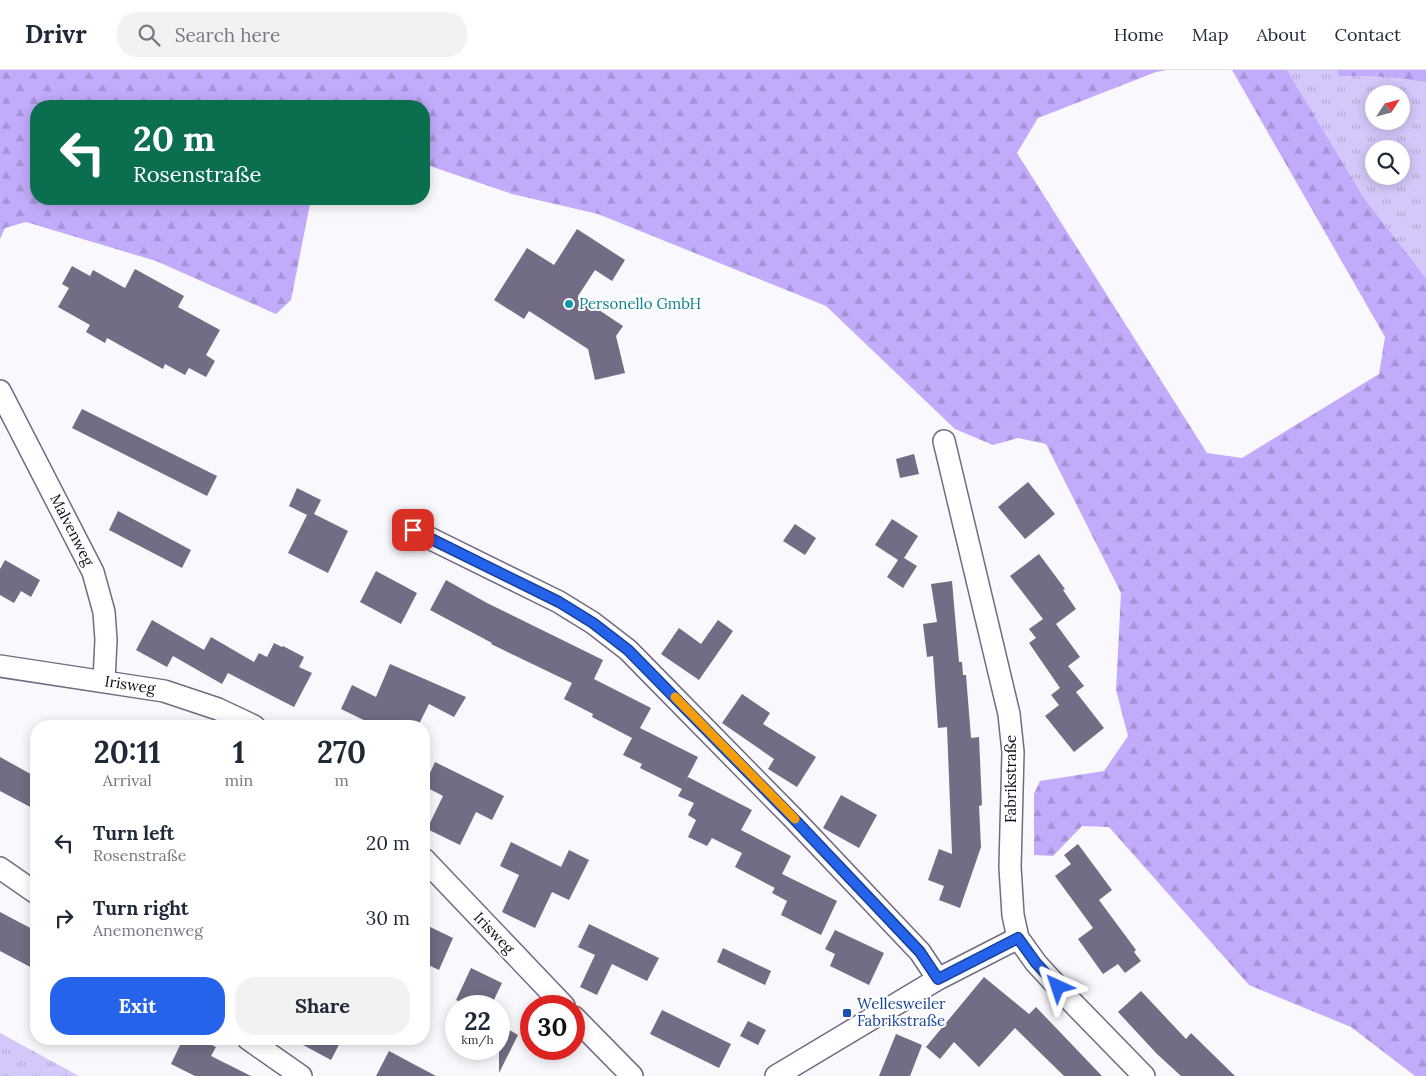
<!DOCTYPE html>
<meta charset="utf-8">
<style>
:root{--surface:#fff;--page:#f2f2f3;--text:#1f2937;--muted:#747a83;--line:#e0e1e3;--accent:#2563eb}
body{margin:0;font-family:Lora,serif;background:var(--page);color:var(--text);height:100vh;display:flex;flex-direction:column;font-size:19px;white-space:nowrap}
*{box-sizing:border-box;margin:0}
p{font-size:16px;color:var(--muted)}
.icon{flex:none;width:28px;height:28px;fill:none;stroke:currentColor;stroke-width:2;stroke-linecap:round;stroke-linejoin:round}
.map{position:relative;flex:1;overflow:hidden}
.side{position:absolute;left:30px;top:650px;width:400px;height:325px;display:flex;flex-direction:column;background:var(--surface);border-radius:20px;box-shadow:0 2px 12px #0003}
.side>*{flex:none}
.banner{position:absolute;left:30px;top:30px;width:400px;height:105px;border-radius:20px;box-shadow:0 2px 12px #0003;background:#0b6e4f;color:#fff;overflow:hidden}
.needle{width:32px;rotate:54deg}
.fabs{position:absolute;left:1365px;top:15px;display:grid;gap:10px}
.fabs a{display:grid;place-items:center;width:45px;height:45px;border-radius:50%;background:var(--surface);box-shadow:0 2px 12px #0003;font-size:25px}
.speed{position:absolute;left:445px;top:925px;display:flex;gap:10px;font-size:25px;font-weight:700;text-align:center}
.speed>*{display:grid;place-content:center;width:65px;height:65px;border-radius:50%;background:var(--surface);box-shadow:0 2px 12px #0003;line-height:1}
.speed small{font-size:12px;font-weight:400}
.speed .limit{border:8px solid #d22;background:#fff;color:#111}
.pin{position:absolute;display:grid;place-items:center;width:42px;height:42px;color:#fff;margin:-21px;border-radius:10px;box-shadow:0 2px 8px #0006}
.me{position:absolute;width:55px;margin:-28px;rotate:318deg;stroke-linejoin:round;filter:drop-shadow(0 0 4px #0008)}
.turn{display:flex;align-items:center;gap:18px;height:105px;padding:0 20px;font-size:22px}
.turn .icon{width:65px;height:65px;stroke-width:2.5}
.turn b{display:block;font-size:35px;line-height:42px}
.eta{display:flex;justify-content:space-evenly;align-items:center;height:85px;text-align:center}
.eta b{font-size:30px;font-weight:700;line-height:35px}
.primary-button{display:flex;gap:10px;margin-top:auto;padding:10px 20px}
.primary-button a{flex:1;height:58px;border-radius:20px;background:var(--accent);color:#fff;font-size:20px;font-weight:700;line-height:58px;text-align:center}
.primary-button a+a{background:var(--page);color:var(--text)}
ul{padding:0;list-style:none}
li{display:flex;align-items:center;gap:15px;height:75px;padding:0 20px}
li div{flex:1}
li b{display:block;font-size:19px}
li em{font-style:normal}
header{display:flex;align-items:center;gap:30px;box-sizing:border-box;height:70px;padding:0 25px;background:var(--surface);border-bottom:1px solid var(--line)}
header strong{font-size:24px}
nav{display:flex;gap:28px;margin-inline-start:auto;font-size:18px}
.search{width:350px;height:45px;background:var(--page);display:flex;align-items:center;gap:12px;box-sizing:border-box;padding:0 18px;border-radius:20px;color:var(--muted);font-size:19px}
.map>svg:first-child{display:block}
.grass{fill:url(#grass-tufts);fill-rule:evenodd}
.forest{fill:url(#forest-firs)}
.building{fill:#726c84}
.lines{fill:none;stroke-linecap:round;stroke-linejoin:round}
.street-casing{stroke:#716b83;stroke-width:24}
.street{stroke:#fff;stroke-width:21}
.route-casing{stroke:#184099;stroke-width:12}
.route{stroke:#2563eb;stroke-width:9}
.slow{stroke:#f59e0b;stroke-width:9}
.culture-dot{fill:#0f9aa8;stroke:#fff;stroke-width:2}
.transit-dot{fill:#1a4fb4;stroke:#fff;stroke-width:2}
.labels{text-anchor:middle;stroke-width:4;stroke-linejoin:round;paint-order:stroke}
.culture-label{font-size:15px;fill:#0d838f;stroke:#fff;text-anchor:start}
.street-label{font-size:15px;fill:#0e0c14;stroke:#fff}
.transit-label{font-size:15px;fill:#164399;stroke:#fff;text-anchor:start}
</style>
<header>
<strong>Drivr</strong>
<div class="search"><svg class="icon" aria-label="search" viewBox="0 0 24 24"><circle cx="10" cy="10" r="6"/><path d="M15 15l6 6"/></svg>Search here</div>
<nav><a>Home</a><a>Map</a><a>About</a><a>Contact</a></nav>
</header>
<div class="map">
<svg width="1426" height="1006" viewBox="0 0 1426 1006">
<defs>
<pattern id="grass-tufts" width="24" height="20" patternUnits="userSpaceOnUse" patternTransform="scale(1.25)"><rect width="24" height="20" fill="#d4c7f9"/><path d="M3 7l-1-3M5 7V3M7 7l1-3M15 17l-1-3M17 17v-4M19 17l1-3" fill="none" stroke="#b5aad5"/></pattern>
<pattern id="forest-firs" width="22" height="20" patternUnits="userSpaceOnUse" patternTransform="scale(1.25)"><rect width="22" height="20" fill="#c2abfb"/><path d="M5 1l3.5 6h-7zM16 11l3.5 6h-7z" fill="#a692d6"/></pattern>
</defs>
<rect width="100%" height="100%" fill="#f9f8fd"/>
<!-- grass -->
<path class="grass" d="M1287,0h50l1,6 50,1 38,5v196l-62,-80zM1374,24h27v27h-27zM1374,79h27v27h-27z
M0,963l79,43h-79z"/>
<!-- forest -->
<path class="forest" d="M0,0h1167l-11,2 -118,46 -21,35 190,300 35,5 137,-84 6,-37 -153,-267h55l77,128 62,80v798h-11l-64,-49 -102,-42 -140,-158 -27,-1 -29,30 -19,-1v-61l6,-13 64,-10 24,-35 -12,-46 5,-97 -75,-149 -28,-6 -25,7 -38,-16 -129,-123 -228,-92 -86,-20 -88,-30v-58h-388v93h275l-20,101 -15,14 -120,-53 -130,-39 -21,6 -5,11z
M1337,0h89v12l-38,-5 -50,-1z"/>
<!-- building -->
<path class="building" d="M577,159l48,31 -13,21 -17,-11 -17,26 45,30 -7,10 9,37 -30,7 -7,-31 -59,-38 -5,8 -30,-19 33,-52 27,17z
M72,196l18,10 3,-6 32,18 10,-19 49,27 -6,11 42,23 -14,25 9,6 -9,16 -17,-9 -4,7 -20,-11 -2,5 -56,-31 -2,5 -19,-11 4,-7 -32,-18 11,-19 -7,-4z
M82,339l135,67 -10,20 -135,-68z
M914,384l5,20 -19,4 -4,-19z
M1028,412l27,32 -30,25 -27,-32z
M297,418l24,12 -7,14 34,17 -20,42 -40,-20 19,-38 -18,-9z
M118,441l73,39 -9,18 -73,-38z
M892,449l26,17 -14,22 13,8 -14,22 -16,-11 11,-17 -23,-15z
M795,454l21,14 -11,17 -22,-14z
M1039,484l26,35 -2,1 13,19 -20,15 24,33 -12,9 16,20 -8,6 28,36 -30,24 -29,-36 14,-11 -8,-10 9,-7 -31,-45 7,-5 -7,-9 14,-10 -33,-43z
M5,490l35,20 -9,17 -10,-6 -7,12 -14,-8v-26z
M376,501l41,22 -16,31 -41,-22z
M446,510l41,23 116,57 -9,19 57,29 -11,20 58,29 -14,27 4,-7 64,33 -11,20 50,26 -16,32 -40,-21 7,-14 -30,-15 -5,8 -19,-9 8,-17 -8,-5 6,-12 -16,-7 4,-7 -42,-21 2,-4 -19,-9 9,-17 -40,-21 1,-3 -29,-15 8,-16 -81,-39 1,-1 -62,-33z
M952,511l7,81h3l1,13h3l5,63 8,-1 3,68 -3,1 2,41 -21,61 -21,-8 5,-14 -16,-6 11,-31 13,5 -5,-127 -9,1 -5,-72 -6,1 -4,-33 14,-2 -6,-38z
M152,550l52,30 7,-13 43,25 5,-9 8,4 7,-14 8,4 1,-1 21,11 -5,10 13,6 -18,34 -66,-34 -6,11 -49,-28 -6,11 -31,-17z
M718,550l15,11 -34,49 -38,-26 18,-26 22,16z
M390,594l76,33 -12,20 -25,-13 -11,22h-42l-35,-17 11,-24 24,12z
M742,624l28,19 -7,11 53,33 -19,30 -29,-18 6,-10 -52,-36z
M0,687l36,20v33l-36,-19z
M435,692l69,34 -12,24 -16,-8 -16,33 -33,-16 16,-33 -19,-10z
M841,725l36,20 -18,33 -36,-20z
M511,772l50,25 8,-17 20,10 -20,40 -17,-8 -17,36 -33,-16 17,-37 -19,-9z
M1078,774l34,46 -13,10 37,50 -2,2 7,9 -16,12 -7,-9 -15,10 -25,-35 15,-11 -38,-52 16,-12 -7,-9z
M782,804l55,27 -16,34 -40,-20 6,-14 -15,-8z
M0,842l36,19v39l-36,-19z
M424,854l29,14 -14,32 -15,-7z
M589,854l70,34 -12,23 -35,-17 -15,31 -17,-8 15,-32 -17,-8z
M835,860l49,23 -15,32 -39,-19 5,-12 -10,-5z
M723,878l48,23 -6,14 -48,-23z
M471,898l31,15 -11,23h-21l-14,-6z
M984,907l45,37 7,-7 66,69h-38l-49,-48 -36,39 -25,-25 -14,17 -14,-12z
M1141,921l45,48 5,-6 44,43h-54l-24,-22 -39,-42z
M662,940l69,34 -12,24 -69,-34z
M748,951l18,9 -8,15 -18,-9z
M499,954l19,11 -19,38z
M896,964l26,11 -12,31h-31z
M183,969h16l17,8 -5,9 40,20h-56l-24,-12z
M292,969h50l-11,21z
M389,981l47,25h-60z"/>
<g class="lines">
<defs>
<path id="street" d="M0,321l93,181 11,40 2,28 -2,41
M944,371l65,273 4,38 -3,115 3,48 5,23 18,25 33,36 75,77
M413,460l146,72 34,21 35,27 167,170 125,132 18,27
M0,596l164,25 54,18 36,17
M424,789l140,147
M0,798l36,25
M574,947l58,59
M248,969l53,37
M776,1006l162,-97 80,-41"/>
</defs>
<!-- street casing -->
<use href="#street" class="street-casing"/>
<!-- street -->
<use href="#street" class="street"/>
</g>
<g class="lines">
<defs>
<path id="route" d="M413,460l146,72 34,21 35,27 167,170 125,132 18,27 80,-41 18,25 22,24"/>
</defs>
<!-- route casing -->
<use href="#route" class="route-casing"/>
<!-- route -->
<use href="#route" class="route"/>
<!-- slow -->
<path class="slow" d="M675,627l120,122"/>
</g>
<!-- markers -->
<circle class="culture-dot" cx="569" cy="234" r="5"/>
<rect class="transit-dot" x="842" y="938" width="10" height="10" rx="2.5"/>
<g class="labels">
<!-- culture labels -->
<g class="culture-label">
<text x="579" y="239">Personello GmbH</text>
</g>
<!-- street labels -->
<g class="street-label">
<text transform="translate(72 460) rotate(63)" y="5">Malvenweg</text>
<text transform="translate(130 615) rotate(9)" y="5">Irisweg</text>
<text transform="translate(1011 709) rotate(-90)" y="5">Fabrikstraße</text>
<text transform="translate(494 863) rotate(46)" y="5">Irisweg</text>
</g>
<!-- transit labels -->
<g class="transit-label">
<text x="857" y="939">Wellesweiler<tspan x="857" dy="17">Fabrikstraße</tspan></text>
</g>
</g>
</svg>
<div class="fabs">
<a><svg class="needle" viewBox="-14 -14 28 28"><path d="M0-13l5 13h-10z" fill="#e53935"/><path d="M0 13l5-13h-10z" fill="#747a83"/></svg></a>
<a><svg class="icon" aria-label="search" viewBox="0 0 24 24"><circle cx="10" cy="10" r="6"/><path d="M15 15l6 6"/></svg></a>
</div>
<div class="speed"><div>22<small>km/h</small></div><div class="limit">30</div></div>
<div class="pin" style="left:413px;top:460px;background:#d93025"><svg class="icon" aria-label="arrive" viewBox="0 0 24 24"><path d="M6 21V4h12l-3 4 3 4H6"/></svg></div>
<svg class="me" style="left:1058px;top:917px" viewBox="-20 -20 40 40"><path d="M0-17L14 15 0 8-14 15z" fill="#2563eb" stroke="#fff" stroke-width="4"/></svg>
<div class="banner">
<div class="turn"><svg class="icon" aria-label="left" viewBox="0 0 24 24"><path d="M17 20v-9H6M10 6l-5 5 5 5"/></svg><div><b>20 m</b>Rosenstraße</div></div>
</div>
<section class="side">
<div class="eta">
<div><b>20:11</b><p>Arrival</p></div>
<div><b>1</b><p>min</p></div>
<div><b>270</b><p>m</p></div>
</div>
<ul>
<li><svg class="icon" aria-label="left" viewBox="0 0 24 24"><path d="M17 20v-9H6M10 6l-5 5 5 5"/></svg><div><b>Turn left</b><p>Rosenstraße</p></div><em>20 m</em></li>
<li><svg class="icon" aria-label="right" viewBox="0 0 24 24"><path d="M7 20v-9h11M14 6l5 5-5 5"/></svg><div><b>Turn right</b><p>Anemonenweg</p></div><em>30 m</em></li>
</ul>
<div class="primary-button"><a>Exit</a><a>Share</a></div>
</section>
</div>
